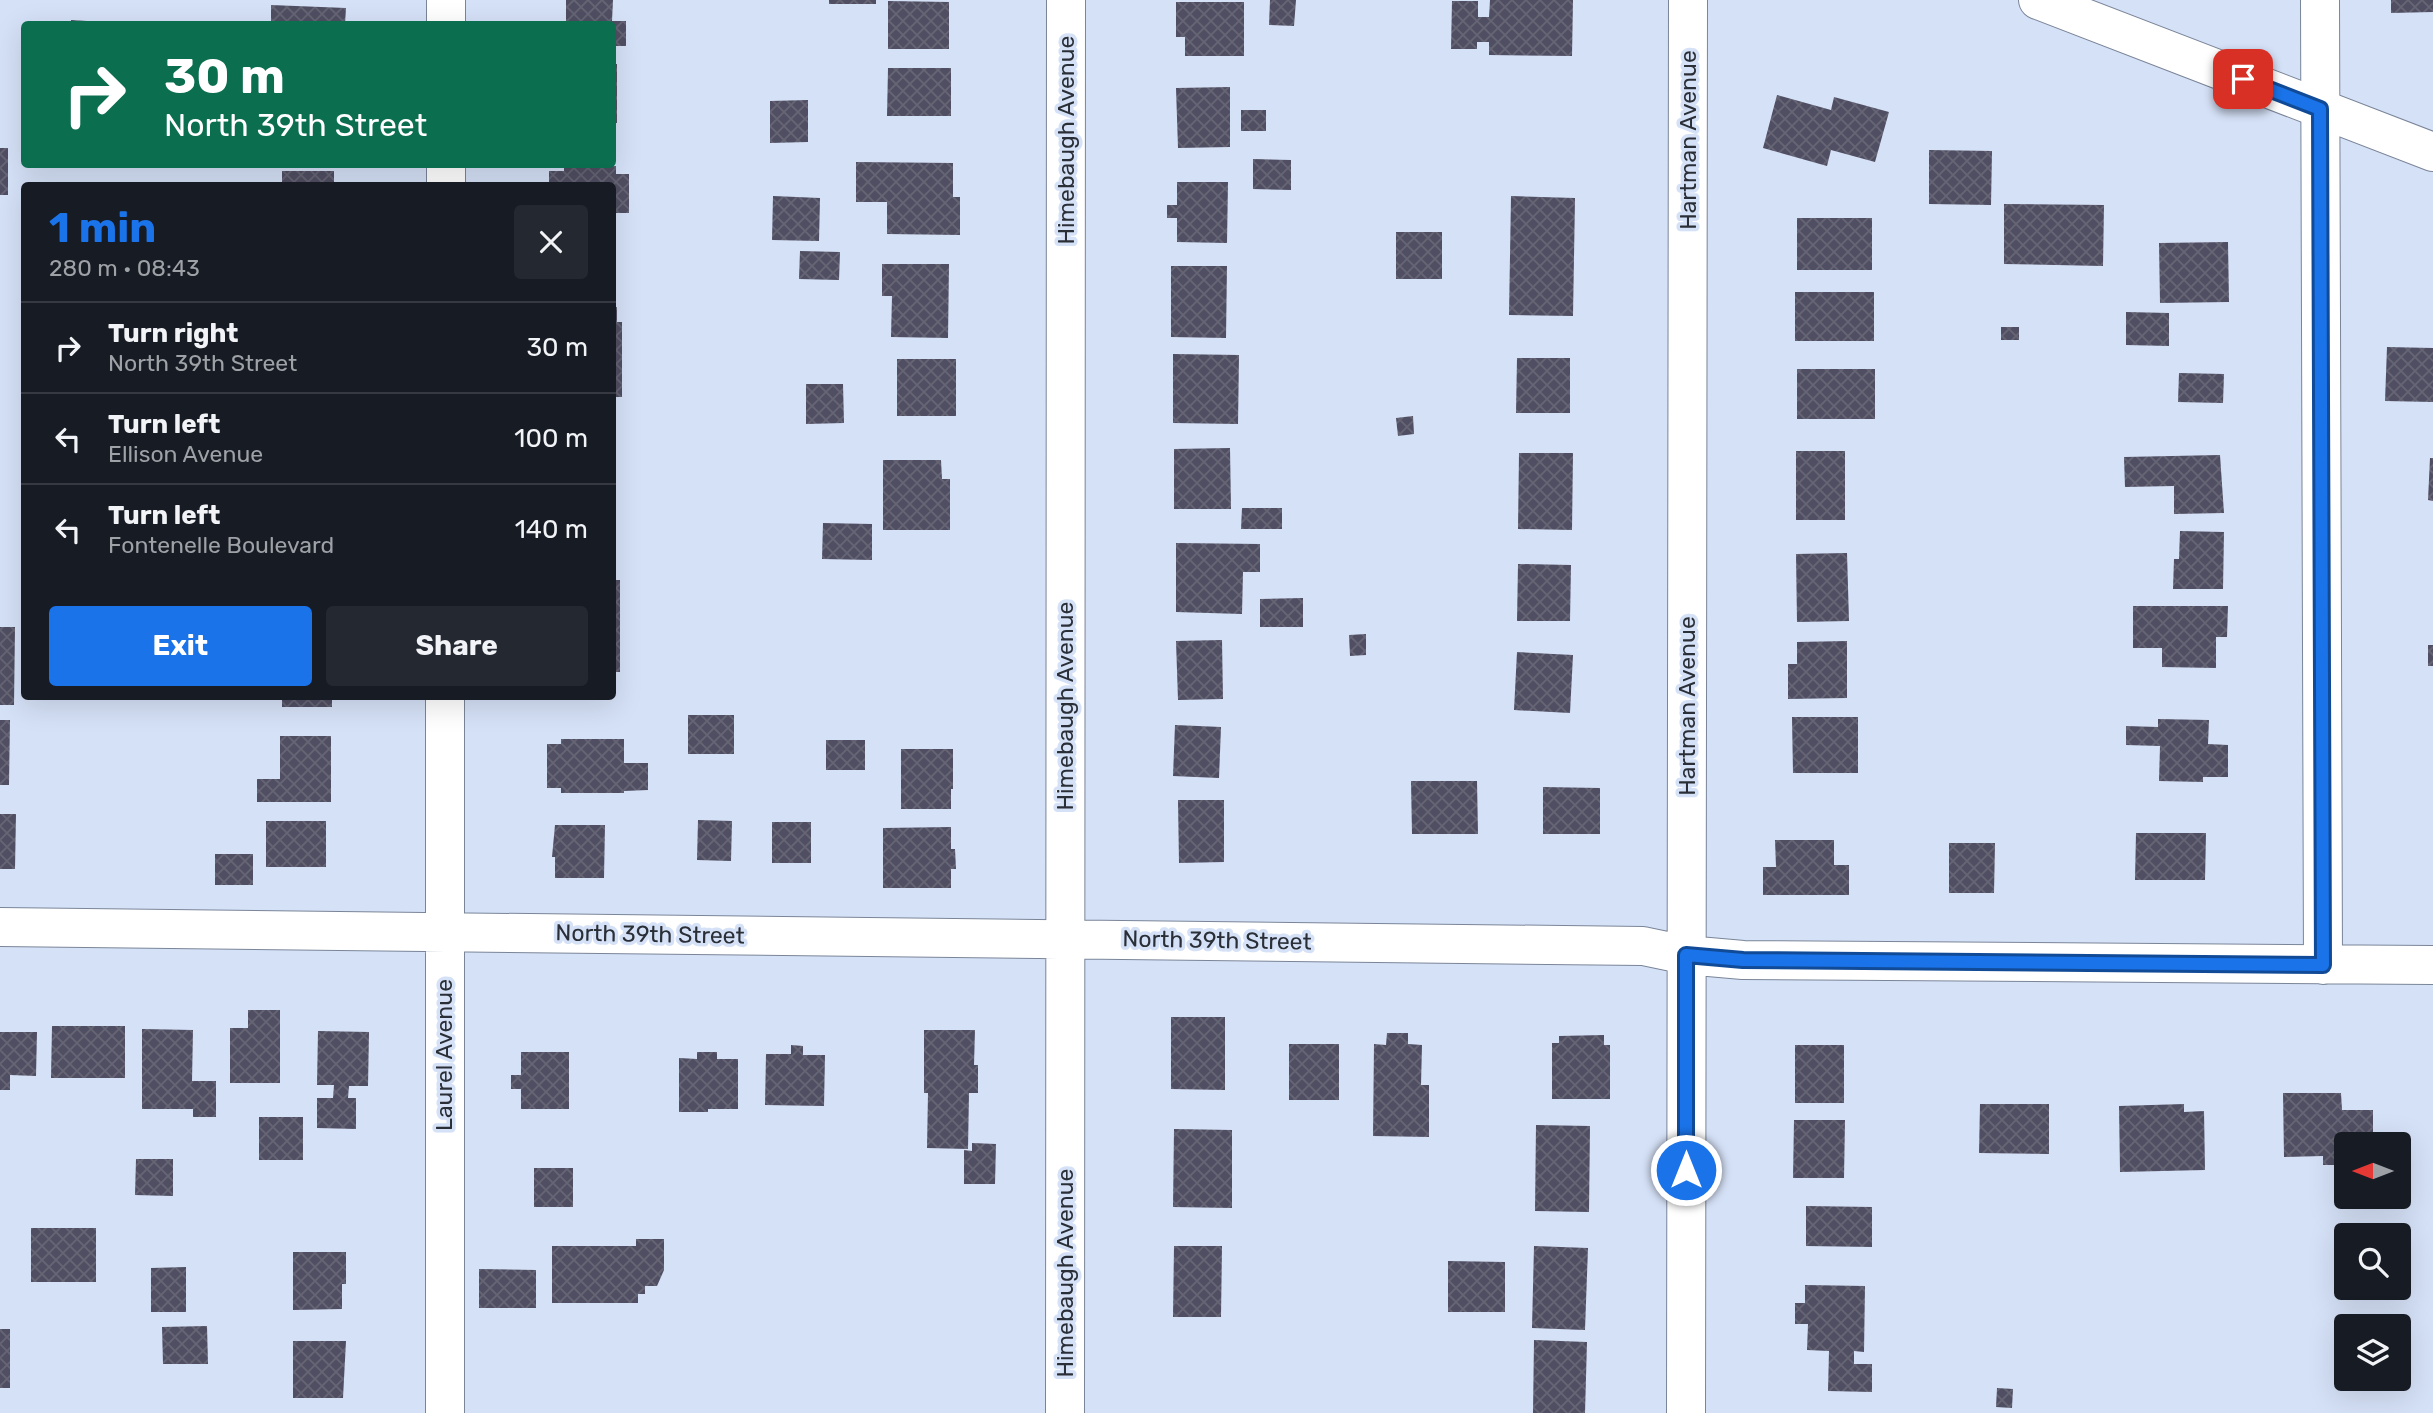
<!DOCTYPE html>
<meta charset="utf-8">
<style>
:root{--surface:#171b24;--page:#242831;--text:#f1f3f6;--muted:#9ea1a6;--line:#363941;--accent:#1a73e8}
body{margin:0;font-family:Rubik,sans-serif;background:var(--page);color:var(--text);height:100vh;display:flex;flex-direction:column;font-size:26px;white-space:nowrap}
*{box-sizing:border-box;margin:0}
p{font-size:23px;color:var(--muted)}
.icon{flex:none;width:38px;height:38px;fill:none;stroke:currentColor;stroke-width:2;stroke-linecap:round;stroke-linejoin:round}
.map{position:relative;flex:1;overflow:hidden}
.side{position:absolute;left:21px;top:182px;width:595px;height:518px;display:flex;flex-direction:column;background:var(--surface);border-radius:7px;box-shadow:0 7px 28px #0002}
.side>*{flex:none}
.guide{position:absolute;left:21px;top:21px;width:595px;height:147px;border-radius:7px;box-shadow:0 7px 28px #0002;background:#0b6e4f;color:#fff;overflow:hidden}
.needle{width:46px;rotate:270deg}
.controls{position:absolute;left:2334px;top:1132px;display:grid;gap:14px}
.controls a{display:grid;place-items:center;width:77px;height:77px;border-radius:7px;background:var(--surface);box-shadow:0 7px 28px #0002;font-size:35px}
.pin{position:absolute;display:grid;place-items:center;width:60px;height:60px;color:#fff;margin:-30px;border-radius:14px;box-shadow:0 4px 10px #0006}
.me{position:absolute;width:77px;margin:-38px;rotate:0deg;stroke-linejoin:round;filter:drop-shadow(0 0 5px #0008)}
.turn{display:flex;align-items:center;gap:24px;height:147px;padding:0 28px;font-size:32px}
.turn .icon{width:91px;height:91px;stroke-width:2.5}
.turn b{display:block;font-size:49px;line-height:60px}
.round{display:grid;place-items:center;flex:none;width:74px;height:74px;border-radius:7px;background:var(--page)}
.head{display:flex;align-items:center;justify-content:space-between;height:119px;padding:0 28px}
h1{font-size:42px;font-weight:700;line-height:52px;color:var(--accent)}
.primary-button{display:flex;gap:14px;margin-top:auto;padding:14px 28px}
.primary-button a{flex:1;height:80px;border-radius:7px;background:var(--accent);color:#fff;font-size:28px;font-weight:700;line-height:80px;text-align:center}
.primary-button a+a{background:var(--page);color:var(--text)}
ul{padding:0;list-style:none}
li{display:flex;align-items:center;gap:21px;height:91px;padding:0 28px;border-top:2px solid var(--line)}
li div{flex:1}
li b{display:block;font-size:26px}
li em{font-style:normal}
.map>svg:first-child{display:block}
.building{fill:url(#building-cross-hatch)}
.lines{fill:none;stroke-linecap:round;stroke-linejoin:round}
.street-casing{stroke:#7a8598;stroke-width:40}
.secondary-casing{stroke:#7a8598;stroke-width:40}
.street{stroke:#fff;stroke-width:38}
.secondary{stroke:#fff;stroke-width:38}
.route-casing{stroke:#114b97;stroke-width:18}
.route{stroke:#1a73e8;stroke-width:12}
.labels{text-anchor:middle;stroke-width:7;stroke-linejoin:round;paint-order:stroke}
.street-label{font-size:23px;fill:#2a2f37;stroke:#d5e1f7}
</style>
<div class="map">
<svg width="2433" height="1413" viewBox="0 0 2433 1413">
<defs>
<pattern id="building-cross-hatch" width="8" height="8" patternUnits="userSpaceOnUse" patternTransform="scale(1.75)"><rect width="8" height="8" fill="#504e62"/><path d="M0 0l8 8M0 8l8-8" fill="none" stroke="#666575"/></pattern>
</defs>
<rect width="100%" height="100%" fill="#d5e1f7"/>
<!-- building -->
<path class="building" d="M566,0h47l-1,21h14v25h-14v-22h-46z
M829,0h47v4h-47z
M1270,0h26l-2,26 -25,-1z
M1490,0h83l-1,56 -83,-1v-13h-12v7h-26l1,-48h26v16h11z
M2391,0h42v12l-42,1z
M888,1l61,1v47h-61z
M1176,2h68v54h-59v-19h-9z
M271,5l75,3 -1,16h-74z
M71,20l32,2 -1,2h-31z
M612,64h5v59h-5z
M888,68h63v48h-64z
M1230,87v60l-52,1 -2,-60z
M1777,95l54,15 3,-13 55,15 -14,50 -44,-12 -4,16 -64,-18z
M808,100v42l-38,1v-42z
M1241,110h25v21h-25z
M0,148h8v47h-8z
M1929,150l63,1 -1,54 -62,-1z
M1253,159l38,1v30l-38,-1z
M856,162l97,1v34h7v38l-73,-1v-32h-31z
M564,166h52v8h13v39h-13v6h-4v-33h-63v-15h15z
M282,171h52v15h-52z
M1177,182h51l-1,61 -50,-1v-24h-10v-13h10z
M773,196l47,2 -1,43 -47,-1z
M1511,196l64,2 -2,118 -64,-1z
M2004,204l100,1 -1,61 -99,-2z
M1797,218h75v52h-75z
M1396,232h46v47h-46z
M2228,242l1,60 -69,1 -1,-60z
M800,251l40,1 -1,28 -40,-1z
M882,264h67l-1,74 -57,-1 1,-41h-10z
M1171,266h56l-1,72 -55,-1z
M1795,292h79v49h-79z
M612,307h5v15h5v75h-10z
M2126,312l43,1v33l-43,-1z
M2001,327h18v13h-18z
M2387,347l46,1v54l-48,-1z
M1173,354l66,1 -1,69 -65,-1z
M1517,358h53v55h-54z
M897,359h59v57h-59z
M1797,369h78v50h-78z
M2179,373l45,1 -1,29 -45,-1z
M806,384h37l1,39 -38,1z
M1413,416l1,18 -16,2 -2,-18z
M1230,448l1,61h-57v-60z
M1796,451h49v69h-49z
M1519,453h54l-1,77 -54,-1z
M2220,455l4,58 -50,1v-28l-49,1 -1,-30z
M2430,458h3v43l-5,-1z
M883,460h58l1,19h8v51h-67z
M1242,508h40v21h-41z
M823,523l49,1v36l-50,-1z
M2180,531l44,1 -1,57h-50l1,-30h5z
M1176,543l84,1v28h-17l-1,42 -66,-2z
M1847,553l2,68 -52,1 -1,-68z
M1518,564l53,1 -1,56h-53z
M612,580h8v92h-8z
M1303,598v29h-43v-28z
M2133,606h95l-1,31h-11v31l-54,-1v-19h-29z
M0,627h15l-1,78h-14z
M1366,634v21l-16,1 -1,-21z
M1222,640l1,59 -45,1 -2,-59z
M1847,641v57l-59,1v-35h9v-22z
M2428,645h5v21h-5z
M1517,652l56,3 -3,58 -56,-3z
M282,696h50v11h-50z
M688,715h46v39h-46z
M1792,717h66v56h-65z
M2158,719l51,1 -1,24 20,1v32h-25v5l-44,-1 1,-35 -34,-1v-19l32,1z
M0,720h10l-1,65h-9z
M1175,725l46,2 -2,51 -46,-2z
M280,736h51v66h-74v-23h23z
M561,739h63v24h24v27l-24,1v2h-63v-5h-14v-44h14z
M826,740h39v30h-39z
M901,749h52v40h-2v20h-50z
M1411,781h66l1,53h-66z
M1543,787l57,1v46h-57z
M1178,800h46v62l-45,1z
M0,814h16l-1,55h-15z
M698,820l34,1 -1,40 -34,-1z
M266,821h60v46h-60z
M772,822h39v41h-39z
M555,825h50l-1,53h-49v-21h-3z
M951,827v22h4l1,20h-5v19h-68v-60z
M2136,833h70l-1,47h-70z
M1775,840h59v25h15v30h-86v-28h13z
M1949,843h46l-1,50h-45z
M215,854h38v31h-38z
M248,1010h32v73h-50v-55h18z
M1171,1017h54v73l-54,-1z
M52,1026h73v52h-74z
M142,1029l51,1 -1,51h24v36h-23v-8h-51z
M924,1030h51l-1,35h4v28h-9l-1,56 -41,-1 1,-55h-4z
M318,1031l51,1 -1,54h-19l-1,12h8v31l-39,-1v-30h16l1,-13h-17z
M0,1032h37l-1,44 -26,-1v15h-10z
M1387,1033h21v11l14,1 -1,40h8v52l-56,-1 1,-92 12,1z
M1604,1035v10h6v54h-58v-56h7v-7z
M1289,1044h50v56h-50z
M791,1045l12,1v9h22l-1,51 -59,-1 1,-51h25z
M1795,1045h49v58h-49z
M521,1052h48v57h-48v-20h-10v-14h10z
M697,1052h20v7h21v50h-30v3h-29v-54l18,1z
M2283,1093h58l1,17h31v34h-26l-3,21h-21v-9l-39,1z
M1980,1104h69v50l-70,-1z
M2184,1104v8l20,-1 1,59 -85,2 -1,-66z
M259,1117h44v43h-44z
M1794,1120h51l-1,58h-51z
M1536,1125l54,1 -1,86 -54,-1z
M1174,1129l58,1v78l-59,-1z
M972,1143l24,1 -1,40h-31v-34l8,1z
M136,1159h37v37l-38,-1z
M534,1168h39v39h-39z
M1806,1206l66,1v40l-66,-1z
M31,1228h65v54h-65z
M636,1239h28v31l-7,16h-12v8h-7v9h-86v-57h84z
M1174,1246h48l-1,71h-48z
M1534,1246l54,2 -3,82 -53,-2z
M293,1252h53v32h-4v25l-49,1z
M1448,1261l57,1v50h-57z
M186,1267v45h-35v-44z
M479,1269l57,1v38h-57z
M1805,1285l60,1 -1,66 -10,-1v13h18v28l-44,-1 1,-40 -22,-1 1,-26h-13v-21h10z
M207,1326l1,38h-45l-1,-37z
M0,1329h10v59h-10z
M1534,1340l53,2 -2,71h-52z
M293,1341h53l-3,57h-50z
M1997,1388l16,1 -1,19 -16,-1z"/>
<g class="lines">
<defs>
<path id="street" d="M2320,0l3,965
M446,24v-24
M446,186v-22
M0,927l1643,19 43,9 57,5 690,5
M445,1413v-717
M1065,1413l1,-1413
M1686,1413l2,-1413"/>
<path id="secondary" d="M2038,0l395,152"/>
</defs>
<!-- street casing -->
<use href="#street" class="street-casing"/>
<!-- secondary casing -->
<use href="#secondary" class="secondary-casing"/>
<!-- street -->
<use href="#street" class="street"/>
<!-- secondary -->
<use href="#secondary" class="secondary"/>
</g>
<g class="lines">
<defs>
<path id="route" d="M1686,1170v-215l57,5 580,5 -3,-856 -77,-30"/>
</defs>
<!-- route casing -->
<use href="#route" class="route-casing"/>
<!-- route -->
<use href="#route" class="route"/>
</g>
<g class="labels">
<!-- street labels -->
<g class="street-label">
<text transform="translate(1066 140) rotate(-90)" y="8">Himebaugh Avenue</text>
<text transform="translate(1688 140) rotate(-90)" y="8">Hartman Avenue</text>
<text transform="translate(1065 706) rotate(-90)" y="8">Himebaugh Avenue</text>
<text transform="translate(1687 706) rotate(-90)" y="8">Hartman Avenue</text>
<text transform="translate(650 934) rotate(1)" y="8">North 39th Street</text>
<text transform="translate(1217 940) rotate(1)" y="8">North 39th Street</text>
<text transform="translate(444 1055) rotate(-90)" y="8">Laurel Avenue</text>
<text transform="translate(1065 1273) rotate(-90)" y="8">Himebaugh Avenue</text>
</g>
</g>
</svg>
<div class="controls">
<a><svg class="needle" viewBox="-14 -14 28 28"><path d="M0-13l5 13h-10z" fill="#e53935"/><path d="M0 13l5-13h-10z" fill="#9ea1a6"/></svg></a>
<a><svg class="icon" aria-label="search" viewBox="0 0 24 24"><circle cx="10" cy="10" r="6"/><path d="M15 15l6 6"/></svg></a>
<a><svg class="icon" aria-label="layers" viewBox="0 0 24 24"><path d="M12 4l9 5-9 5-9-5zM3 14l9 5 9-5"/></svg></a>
</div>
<div class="pin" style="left:2243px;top:79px;background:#d93025"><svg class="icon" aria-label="arrive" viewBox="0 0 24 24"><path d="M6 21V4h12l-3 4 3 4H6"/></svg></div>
<svg class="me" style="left:1686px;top:1170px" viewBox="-20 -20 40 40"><circle r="17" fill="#1a73e8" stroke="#fff" stroke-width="3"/><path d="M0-11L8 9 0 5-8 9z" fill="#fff"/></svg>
<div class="guide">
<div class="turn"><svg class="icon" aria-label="right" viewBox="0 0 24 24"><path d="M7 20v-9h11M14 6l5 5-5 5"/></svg><div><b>30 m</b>North 39th Street</div></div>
</div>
<section class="side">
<div class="head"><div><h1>1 min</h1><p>280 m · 08:43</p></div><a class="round"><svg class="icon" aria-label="close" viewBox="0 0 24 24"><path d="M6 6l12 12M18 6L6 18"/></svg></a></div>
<ul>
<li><svg class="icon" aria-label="right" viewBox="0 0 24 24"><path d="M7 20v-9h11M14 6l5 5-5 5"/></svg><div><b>Turn right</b><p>North 39th Street</p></div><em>30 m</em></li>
<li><svg class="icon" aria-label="left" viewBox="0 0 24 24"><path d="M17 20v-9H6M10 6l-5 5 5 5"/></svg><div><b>Turn left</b><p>Ellison Avenue</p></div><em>100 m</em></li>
<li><svg class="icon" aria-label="left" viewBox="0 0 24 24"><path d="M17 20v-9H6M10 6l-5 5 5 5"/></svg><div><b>Turn left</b><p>Fontenelle Boulevard</p></div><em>140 m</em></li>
</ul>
<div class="primary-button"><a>Exit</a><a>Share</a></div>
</section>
</div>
